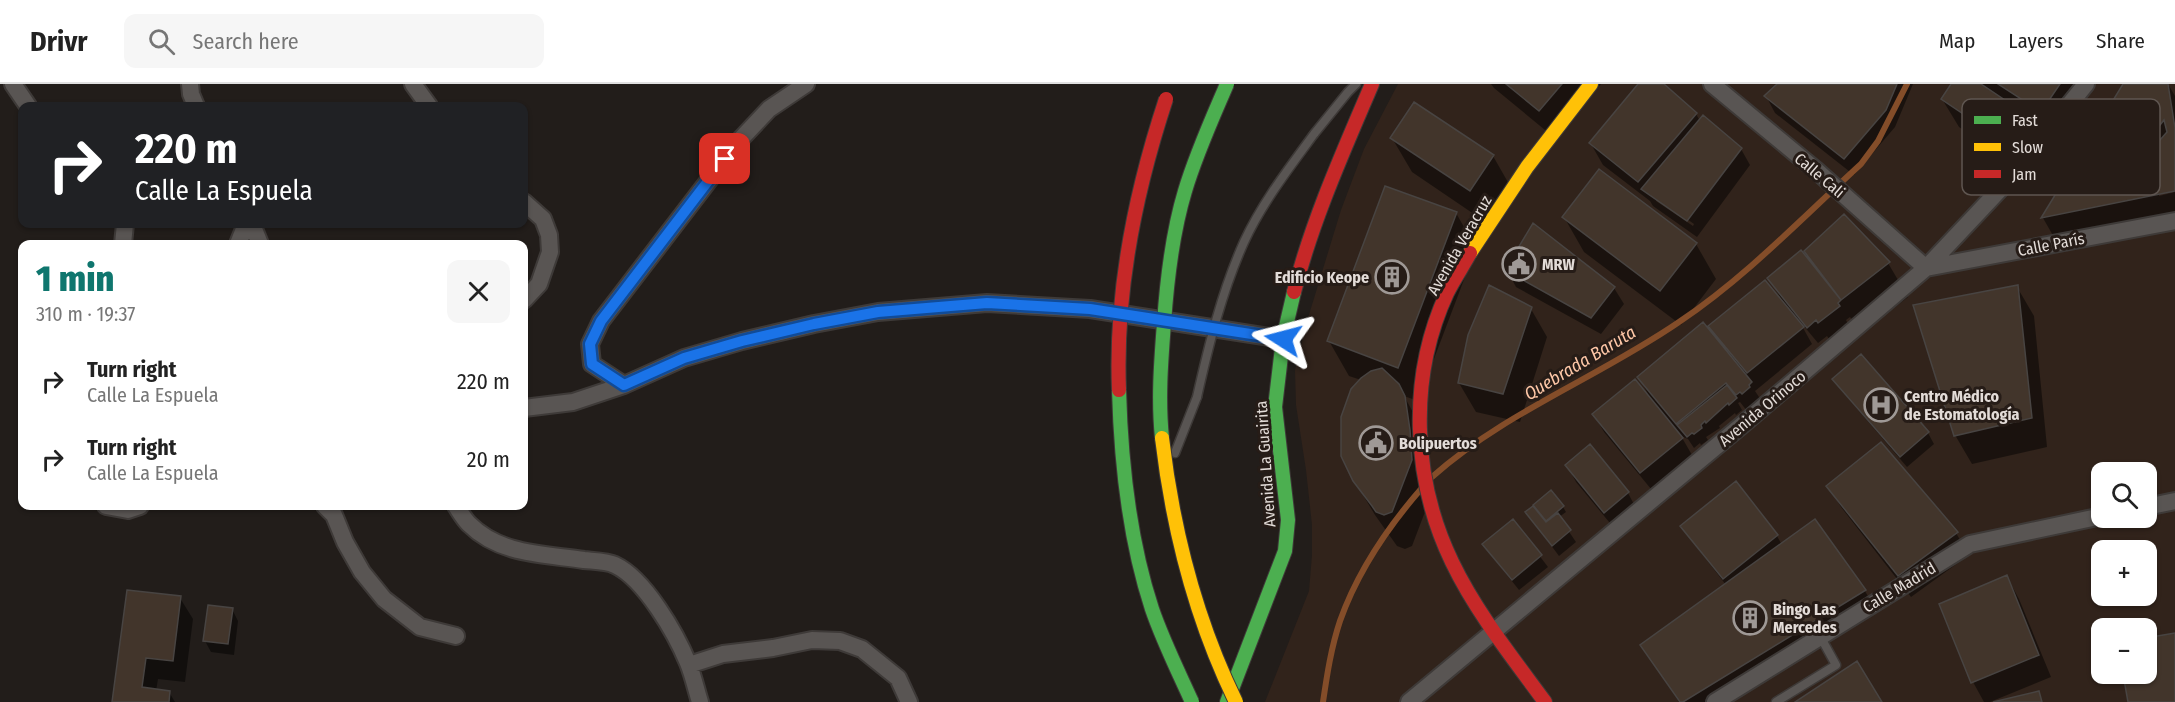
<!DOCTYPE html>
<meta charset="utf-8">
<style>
:root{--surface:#fff;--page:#f6f6f6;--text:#222;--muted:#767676;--line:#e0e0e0;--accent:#0f766e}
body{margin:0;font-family:"Fira Sans Condensed",sans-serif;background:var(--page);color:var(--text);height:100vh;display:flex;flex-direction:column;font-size:22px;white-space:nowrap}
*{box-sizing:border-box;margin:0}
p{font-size:20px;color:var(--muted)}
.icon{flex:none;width:33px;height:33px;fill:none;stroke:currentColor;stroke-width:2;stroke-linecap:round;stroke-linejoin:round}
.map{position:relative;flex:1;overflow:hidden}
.details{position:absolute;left:18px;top:156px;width:510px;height:270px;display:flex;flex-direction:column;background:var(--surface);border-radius:12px;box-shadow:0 2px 4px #0004}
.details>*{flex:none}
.hud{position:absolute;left:18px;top:18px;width:510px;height:126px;border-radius:12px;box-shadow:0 2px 4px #0004;background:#202124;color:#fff;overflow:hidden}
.controls{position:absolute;left:2091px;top:378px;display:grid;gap:12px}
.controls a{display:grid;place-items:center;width:66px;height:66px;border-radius:12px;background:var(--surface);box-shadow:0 2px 4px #0004;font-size:30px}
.pin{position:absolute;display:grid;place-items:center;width:51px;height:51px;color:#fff;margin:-26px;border-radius:12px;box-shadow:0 3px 9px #0006}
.me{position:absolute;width:66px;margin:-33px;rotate:279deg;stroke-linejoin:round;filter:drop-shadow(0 0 4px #0008)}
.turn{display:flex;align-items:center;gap:21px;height:126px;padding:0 18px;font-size:27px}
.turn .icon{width:78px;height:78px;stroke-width:2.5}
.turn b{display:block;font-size:42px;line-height:51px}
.round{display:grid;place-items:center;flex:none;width:63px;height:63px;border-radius:12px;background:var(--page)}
.summary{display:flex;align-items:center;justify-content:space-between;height:102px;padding:0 18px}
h1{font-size:36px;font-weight:800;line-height:45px;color:var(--accent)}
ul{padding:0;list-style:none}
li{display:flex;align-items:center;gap:18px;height:78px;padding:0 18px}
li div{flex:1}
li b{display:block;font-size:22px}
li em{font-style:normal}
header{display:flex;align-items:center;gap:36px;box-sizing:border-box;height:84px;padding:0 30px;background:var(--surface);border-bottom:2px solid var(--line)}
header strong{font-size:28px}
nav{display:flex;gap:33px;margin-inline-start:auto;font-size:21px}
.search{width:420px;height:54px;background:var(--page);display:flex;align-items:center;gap:15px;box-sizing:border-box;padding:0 21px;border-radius:12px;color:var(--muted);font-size:22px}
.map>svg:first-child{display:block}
.built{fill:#31231b;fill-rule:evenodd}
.shadow{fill:#0007;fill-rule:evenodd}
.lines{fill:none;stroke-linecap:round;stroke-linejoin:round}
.stream{stroke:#844d29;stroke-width:6}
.building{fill:#42352b;stroke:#484442;stroke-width:1.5;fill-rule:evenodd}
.lane-casing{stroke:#3e3a38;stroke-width:11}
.street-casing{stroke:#3e3a38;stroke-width:20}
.fast-casing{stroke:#3e3a38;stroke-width:16}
.slow-casing{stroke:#3e3a38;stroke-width:16}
.jam-casing{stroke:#3e3a38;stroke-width:16}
.lane{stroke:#595553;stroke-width:8}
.street{stroke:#595553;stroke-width:16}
.fast{stroke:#4caf50;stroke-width:14}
.slow{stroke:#ffc107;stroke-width:14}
.jam{stroke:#c62828;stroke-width:14}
.lane-bridge-casing{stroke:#3e3a38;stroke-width:11;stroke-linecap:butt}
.fast-bridge-casing{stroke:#3e3a38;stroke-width:16;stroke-linecap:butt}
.slow-bridge-casing{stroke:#3e3a38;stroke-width:16;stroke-linecap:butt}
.jam-bridge-casing{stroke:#3e3a38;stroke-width:16;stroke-linecap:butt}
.lane-bridge{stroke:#595553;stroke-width:8}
.fast-bridge{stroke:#4caf50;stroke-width:14}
.slow-bridge{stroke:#ffc107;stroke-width:14}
.jam-bridge{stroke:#c62828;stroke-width:14}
.route-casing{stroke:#114b97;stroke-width:15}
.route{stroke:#1a73e8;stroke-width:10}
.labels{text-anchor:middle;stroke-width:6;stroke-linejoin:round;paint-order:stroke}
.street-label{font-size:16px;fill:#e3dcd8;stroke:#261c17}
.poi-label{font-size:16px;font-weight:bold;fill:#e3dcd8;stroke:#261c17;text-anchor:start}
.water-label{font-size:18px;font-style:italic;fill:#fec7a7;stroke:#261c17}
.key{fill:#261c17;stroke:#5f5651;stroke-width:1.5}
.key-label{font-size:16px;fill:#e3dcd8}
</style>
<header>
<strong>Drivr</strong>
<div class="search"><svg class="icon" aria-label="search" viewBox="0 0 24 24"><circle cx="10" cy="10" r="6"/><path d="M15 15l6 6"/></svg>Search here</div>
<nav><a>Map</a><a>Layers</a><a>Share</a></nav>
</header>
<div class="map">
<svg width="2175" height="618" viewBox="0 0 2175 618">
<rect width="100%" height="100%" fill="#221d1a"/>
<!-- built -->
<path class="built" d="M1398,0h777v618h-910l44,-111 3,-36v-30l-6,-55 -10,-65 -1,-35 13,-52 33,-108 23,-61zM2102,388h44v46h-44zM2102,466h44v46h-44zM2102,544h44v46h-44z"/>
<!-- shadow -->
<path class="shadow" d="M1491,0h110l-45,55 -62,-51z
M1640,0h21l35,30 4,7 41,28 9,16 -53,72 -44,-31 -3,-5 -47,-36 -12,-21zM1656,113l38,27 -1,2 -37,-25z
M1779,0h134l-18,43 -41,48 -79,-62 -9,-17z
M1952,0h126l-24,49 -24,-16 19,32 -18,26 -72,-48 -17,-28z
M2125,0h43l7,12v93l-16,4v3l16,-4v31l-116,23 -16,-28z
M1392,54l101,18 20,35 -23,34 -78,-53z
M1456,129l20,35 -58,153 -14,-5 20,36 7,64 -19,50 -7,3 -8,-3 -22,-31 -21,-35 7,-100 -12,-4 -20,-35z
M1564,133l132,27 20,35 -35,46 -97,-73z
M1806,168l82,11 20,34 -46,36 -12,-16 -4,3 2,4 -19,15 -2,-3 -9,7 -15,-18 -1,1 10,18 -57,47 6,9 -14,11 -7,-9 -2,1 4,7 -6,5 -1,-2 -16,13 1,2 -14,9 2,3 -7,5 -1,-2 -6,5 -6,-9 -7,-3 11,19 -41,34 -47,-57 -10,-17 53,-20 1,-1 -9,-17 80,-36 -9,-15 70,-29 -11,-19 43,-16z
M1507,186l107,18 10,16 -23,30 -85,-47z
M2017,203l17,29 13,131 -75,17 -17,-29z
M1531,225l16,28 -27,85 -44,-10 -17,-29z
M1834,295l94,54 6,11 -27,23 -66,-77z
M1881,360l75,89 13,22 -58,42 -70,-90 -13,-21z
M1590,363l38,46 9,17 -23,18 -38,-46 -9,-17z
M1563,423l3,5 -7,5 17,25 -17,14 -32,-43 19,11 2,-1 -10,-12z
M1513,437l35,46 -29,23 -28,-35 -7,-11z
M1815,438l50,69 12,21 -146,90h-52l-37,-57 84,-60 -37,-48 -7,-11 95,10 5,9z
M2007,493l12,22 32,78 -61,25h-6l-11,-20 -32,-78z
M180,514l13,21 -8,63 -27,-3 -2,12 13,1 6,10h-61z
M232,525l6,12 -4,34 -23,-3 -6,-11z"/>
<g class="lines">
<!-- stream -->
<path class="stream" d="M1432,393c73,-65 167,-100 247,-155 67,-45 123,-104 182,-158l17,-23 29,-57
M1323,618c4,-27 8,-54 17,-81 17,-48 48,-94 81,-132"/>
</g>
<!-- building -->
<path class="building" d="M1506,0h56l-23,27z
M1638,0h26l33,29 -59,69 -49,-39z
M1777,0h120l-11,26 -42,49 -80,-63z
M1951,0h30l52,35 -19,29 -73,-49z
M1998,0h62l-19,28z
M2123,0h45l7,44v63l-134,27zM2164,36l3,12 -22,25 -4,16 -8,11 -7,-5 11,-14 -1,-6 5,-11 -21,-12 4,-7 21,15z
M1414,18l80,53 -24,36 -80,-53z
M1703,31l39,33 -55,73 -46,-32z
M1599,85l98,74 -37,48 -98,-74z
M1385,102l72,26 -59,156 -71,-27z
M1844,130l46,48 -49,38 -37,-49z
M1533,139l82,64 -24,31 -86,-48z
M1801,166l40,50 -3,3 2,3 -22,17 -2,-3 -9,8 -40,-50z
M1765,196l39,47 -57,46 -39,-47z
M1489,201l43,22 -29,87 -45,-11 10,-48z
M2018,201l14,133 -78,18 -41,-131z
M1703,238l49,60 -3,3 1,2 -8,7 -2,-2 -4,3 -10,-12 -50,41 -39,-47z
M1861,270l68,78 -29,25 -68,-78z
M1382,284l17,16 6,12 5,34 2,30 -20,52 -8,3 -8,-3 -4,-6 -19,-25 -12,-25v-39l10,-28 10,-11 10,-7z
M1635,295l48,59 -43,35 -48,-59z
M1727,301l10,13 -8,7 -1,-2 -22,20 -1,-2 -4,4 1,3 -8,6 -2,-1 -5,4 -10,-12z
M1881,358l77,90 -60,44 -72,-90z
M1590,360l39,48 -25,21 -39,-48z
M1736,397l42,54 -55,44 -43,-53z
M1551,406l13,16 -18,15 -13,-16z
M1533,422l13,16 12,-9 13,17 -19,16 -27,-34z
M1513,435l29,36 -30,25 -30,-36z
M1815,435l51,71 -183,112h-3l-40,-57z
M2007,491l32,80 -68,28 -32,-79z
M127,506l54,6 -8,65 -27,-3 -4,29 28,4 -1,11h-57z
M208,521l25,3 -5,36 -25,-3z
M2175,549v69h-47l-5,-28h23v-36z
M1857,577l25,41h-87z
M2039,607l3,11h-49z"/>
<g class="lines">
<defs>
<path id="lane" d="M1314,50l34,-42 8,-8
M1175,369l22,-56
M1776,618l60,-37 -16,-29"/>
<path id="street" d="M13,0l15,22
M190,0l1,10 5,12
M413,0l16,22
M1712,0l105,87 109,97
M524,118l19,17 6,16 1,17 -11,32 -15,16
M252,140l8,20
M123,160l2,-20
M238,160l8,-20
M1926,184l249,-47
M624,301l-32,-21 -2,-20 11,-23 138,-180 30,-32 37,-25
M524,324l49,-6 51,-17 60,-27 58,-17 72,-17 64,-12 109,-9 103,6 193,30
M106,422l22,4 12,-4
M325,422l9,9 11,27 17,30 22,27 36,28 36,9
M456,422c4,6 8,13 13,18 31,31 75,30 115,36 9,1 23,1 31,5 30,14 61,69 73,98 5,12 8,26 12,39
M2146,423l29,-6
M689,581l34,-11 50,-6 39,-8 28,1 22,8 36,29 11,24
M1409,618l333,-277 184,-157 78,-83 82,-101
M1715,618l255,-158 132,-28"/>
<path id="fast" d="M1227,618l58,-151 3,-31 -13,-113 8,-68 11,-47"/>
<path id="slow" d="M1470,169l57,-86 64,-83"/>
<path id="jam" d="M1470,169c-7,13 -16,26 -23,40 -39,84 -35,186 5,269 24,50 60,95 93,140
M1294,208c18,-71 49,-140 78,-208"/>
</defs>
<!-- lane casing -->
<use href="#lane" class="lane-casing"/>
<!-- street casing -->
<use href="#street" class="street-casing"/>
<!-- fast casing -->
<use href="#fast" class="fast-casing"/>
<!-- slow casing -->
<use href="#slow" class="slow-casing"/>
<!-- jam casing -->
<use href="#jam" class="jam-casing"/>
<!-- lane -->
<use href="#lane" class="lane"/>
<!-- street -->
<use href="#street" class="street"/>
<!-- fast -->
<use href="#fast" class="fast"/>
<!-- slow -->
<use href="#slow" class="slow"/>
<!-- jam -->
<use href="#jam" class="jam"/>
<defs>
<path id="lane-bridge" d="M1197,313c12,-53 25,-106 47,-155 18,-39 45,-74 70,-108"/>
<path id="fast-bridge" d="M1119,306c2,74 10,149 33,219 11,32 26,62 40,93
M1162,354c-4,-39 -1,-76 2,-115 3,-44 8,-89 21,-132 11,-37 27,-72 42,-107"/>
<path id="slow-bridge" d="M1162,354c11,93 33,180 74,264"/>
<path id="jam-bridge" d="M1119,306c-4,-99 16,-197 47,-291"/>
</defs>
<!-- lane-bridge casing -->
<use href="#lane-bridge" class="lane-bridge-casing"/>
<!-- fast-bridge casing -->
<use href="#fast-bridge" class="fast-bridge-casing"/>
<!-- slow-bridge casing -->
<use href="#slow-bridge" class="slow-bridge-casing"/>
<!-- jam-bridge casing -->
<use href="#jam-bridge" class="jam-bridge-casing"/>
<!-- lane-bridge -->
<use href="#lane-bridge" class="lane-bridge"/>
<!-- fast-bridge -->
<use href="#fast-bridge" class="fast-bridge"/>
<!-- slow-bridge -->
<use href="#slow-bridge" class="slow-bridge"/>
<!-- jam-bridge -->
<use href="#jam-bridge" class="jam-bridge"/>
</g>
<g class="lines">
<defs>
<path id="route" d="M725,75l-124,162 -11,23 2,20 32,21 60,-27 58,-17 72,-17 64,-12 109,-9 103,6 193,30"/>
</defs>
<!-- route casing -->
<use href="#route" class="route-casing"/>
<!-- route -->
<use href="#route" class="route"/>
</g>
<!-- icons -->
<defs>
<symbol id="civic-ring" viewBox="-11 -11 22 22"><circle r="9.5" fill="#261c17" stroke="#9f9996" stroke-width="1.5"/><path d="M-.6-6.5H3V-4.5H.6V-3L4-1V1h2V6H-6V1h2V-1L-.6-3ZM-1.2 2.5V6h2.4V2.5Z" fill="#9f9996"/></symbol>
<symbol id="building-ring" viewBox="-11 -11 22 22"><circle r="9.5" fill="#261c17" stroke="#9f9996" stroke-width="1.5"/><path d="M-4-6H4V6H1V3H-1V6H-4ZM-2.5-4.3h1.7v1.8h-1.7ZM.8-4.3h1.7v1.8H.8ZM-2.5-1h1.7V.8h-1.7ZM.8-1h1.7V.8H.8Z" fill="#9f9996"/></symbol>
<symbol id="hospital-ring" viewBox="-11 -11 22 22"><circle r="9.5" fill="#261c17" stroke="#9f9996" stroke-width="1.5"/><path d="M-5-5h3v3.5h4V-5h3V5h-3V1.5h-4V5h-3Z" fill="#9f9996"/></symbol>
</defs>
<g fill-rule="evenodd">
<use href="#civic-ring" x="1500" y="161" width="38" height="38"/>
<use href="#building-ring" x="1373" y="174" width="38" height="38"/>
<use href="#hospital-ring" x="1862" y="302" width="38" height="38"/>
<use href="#civic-ring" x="1357" y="340" width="38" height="38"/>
<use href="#building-ring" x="1731" y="515" width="38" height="38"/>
</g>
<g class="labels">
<!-- street labels -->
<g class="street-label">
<text transform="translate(1820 91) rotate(40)" y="6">Calle Cali</text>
<text transform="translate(2051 160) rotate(-11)" y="6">Calle París</text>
<text transform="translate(1459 161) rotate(-60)" y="6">Avenida Veracruz</text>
<text transform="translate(1762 324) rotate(-40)" y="6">Avenida Orinoco</text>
<text transform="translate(1265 380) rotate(-94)" y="6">Avenida La Guairita</text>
<text transform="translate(1899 503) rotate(-31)" y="6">Calle Madrid</text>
</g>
<!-- poi labels -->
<g class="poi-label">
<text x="1542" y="186">MRW</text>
<text x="1369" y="199" text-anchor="end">Edificio Keope</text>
<text x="1904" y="318">Centro Médico<tspan x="1904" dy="18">de Estomatología</tspan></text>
<text x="1399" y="365">Bolipuertos</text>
<text x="1773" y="531">Bingo Las<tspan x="1773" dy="18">Mercedes</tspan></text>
</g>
<!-- water labels -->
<g class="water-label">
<text transform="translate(1580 279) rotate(-31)" y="6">Quebrada Baruta</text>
</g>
</g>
<!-- legend -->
<rect x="1962" y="15" width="198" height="96" rx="9" class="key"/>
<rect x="1974" y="32" width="27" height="8" fill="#4caf50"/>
<rect x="1974" y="59" width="27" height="8" fill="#ffc107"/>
<rect x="1974" y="86" width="27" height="8" fill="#c62828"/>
<g class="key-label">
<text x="2012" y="42">Fast</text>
<text x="2012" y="69">Slow</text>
<text x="2012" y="96">Jam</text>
</g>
</svg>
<div class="controls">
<a><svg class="icon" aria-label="search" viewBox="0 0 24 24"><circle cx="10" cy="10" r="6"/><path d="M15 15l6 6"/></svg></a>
<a>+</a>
<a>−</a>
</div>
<div class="pin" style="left:725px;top:75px;background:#d93025"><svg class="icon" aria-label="arrive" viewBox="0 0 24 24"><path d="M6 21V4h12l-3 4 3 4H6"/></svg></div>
<svg class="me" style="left:1283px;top:255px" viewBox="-20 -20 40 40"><path d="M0-17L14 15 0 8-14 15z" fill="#1a73e8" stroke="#fff" stroke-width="4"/></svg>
<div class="hud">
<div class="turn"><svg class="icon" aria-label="right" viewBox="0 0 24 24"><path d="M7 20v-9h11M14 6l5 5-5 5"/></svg><div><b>220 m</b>Calle La Espuela</div></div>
</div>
<section class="details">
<div class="summary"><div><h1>1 min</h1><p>310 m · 19:37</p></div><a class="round"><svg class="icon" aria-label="close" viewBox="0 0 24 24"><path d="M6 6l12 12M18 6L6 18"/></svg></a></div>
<ul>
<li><svg class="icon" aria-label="right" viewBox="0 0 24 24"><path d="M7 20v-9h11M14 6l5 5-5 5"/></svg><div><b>Turn right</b><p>Calle La Espuela</p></div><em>220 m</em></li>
<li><svg class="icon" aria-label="right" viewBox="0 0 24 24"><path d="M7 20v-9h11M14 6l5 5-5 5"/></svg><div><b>Turn right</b><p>Calle La Espuela</p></div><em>20 m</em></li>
</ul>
</section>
</div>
